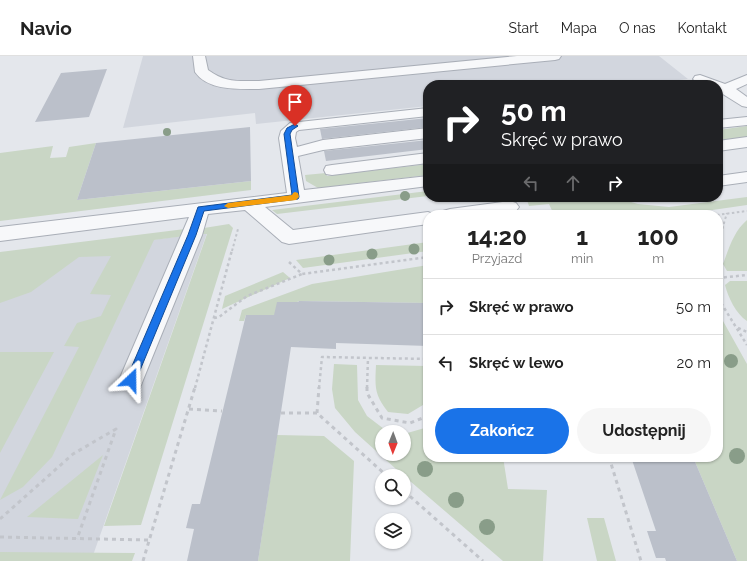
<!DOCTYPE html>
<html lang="pl">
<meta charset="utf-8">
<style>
:root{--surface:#fff;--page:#f6f6f6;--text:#222;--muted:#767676;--line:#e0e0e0;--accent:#1a73e8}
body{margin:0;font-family:Raleway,sans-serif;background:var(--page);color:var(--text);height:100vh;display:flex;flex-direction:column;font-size:15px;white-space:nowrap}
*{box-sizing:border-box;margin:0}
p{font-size:13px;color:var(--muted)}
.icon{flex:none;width:22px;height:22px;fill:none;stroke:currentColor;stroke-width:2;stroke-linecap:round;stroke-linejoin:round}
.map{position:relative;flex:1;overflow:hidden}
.details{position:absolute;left:423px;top:154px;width:300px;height:252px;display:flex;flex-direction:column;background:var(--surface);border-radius:16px;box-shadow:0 1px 3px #0004}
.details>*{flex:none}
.hud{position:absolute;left:423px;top:24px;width:300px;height:122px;border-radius:16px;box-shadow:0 1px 3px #0004;background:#202124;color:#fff;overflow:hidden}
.needle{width:26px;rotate:181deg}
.buttons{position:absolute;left:375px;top:369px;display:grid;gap:8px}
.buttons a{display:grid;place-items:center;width:36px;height:36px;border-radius:50%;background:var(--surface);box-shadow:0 1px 3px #0004;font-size:20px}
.pin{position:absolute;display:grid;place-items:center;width:34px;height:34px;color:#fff;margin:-41px -17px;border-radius:50% 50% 50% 0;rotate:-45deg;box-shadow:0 0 4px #0007}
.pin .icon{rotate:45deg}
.me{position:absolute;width:44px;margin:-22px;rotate:23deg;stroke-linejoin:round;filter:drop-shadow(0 0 3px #0008)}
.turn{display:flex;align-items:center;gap:14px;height:84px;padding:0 12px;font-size:18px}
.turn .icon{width:52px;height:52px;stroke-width:2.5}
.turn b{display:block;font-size:28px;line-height:34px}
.lanes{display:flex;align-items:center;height:38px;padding:0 12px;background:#0003;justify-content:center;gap:20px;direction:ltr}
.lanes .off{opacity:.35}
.eta{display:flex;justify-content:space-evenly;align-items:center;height:68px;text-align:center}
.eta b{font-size:24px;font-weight:700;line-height:28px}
.primary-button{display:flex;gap:8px;margin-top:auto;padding:8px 12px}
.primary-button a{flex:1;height:46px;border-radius:24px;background:var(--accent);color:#fff;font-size:16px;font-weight:700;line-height:46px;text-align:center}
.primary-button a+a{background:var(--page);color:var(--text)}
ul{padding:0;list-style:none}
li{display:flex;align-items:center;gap:12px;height:56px;padding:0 12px;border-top:1px solid var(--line)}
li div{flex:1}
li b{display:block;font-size:15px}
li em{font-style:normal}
header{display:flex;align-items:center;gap:24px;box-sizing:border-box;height:56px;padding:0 20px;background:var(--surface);border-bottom:1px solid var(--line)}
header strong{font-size:19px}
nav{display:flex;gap:22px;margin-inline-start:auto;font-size:14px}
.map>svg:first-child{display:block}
.built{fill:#d2d6de}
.green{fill:#c9d6c5}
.building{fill:#bbc0ca}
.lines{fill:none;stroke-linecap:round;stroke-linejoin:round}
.minor-casing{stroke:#a9aeb7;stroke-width:2}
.path-far2{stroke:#c2c5cb;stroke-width:2;stroke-dasharray:2.5 2.5;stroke-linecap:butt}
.path-far1{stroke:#c2c5cb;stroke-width:2.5;stroke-dasharray:3 3;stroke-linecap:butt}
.path{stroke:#c2c5cb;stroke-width:3;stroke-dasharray:4 4;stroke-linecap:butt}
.minor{fill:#f7f8fa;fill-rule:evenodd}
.tree{fill:#899d89}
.route{fill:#1a73e8;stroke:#114b97}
.slow{fill:#f59e0b}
</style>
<header>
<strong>Navio</strong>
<nav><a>Start</a><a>Mapa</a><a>O nas</a><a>Kontakt</a></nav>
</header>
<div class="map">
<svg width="747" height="505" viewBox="0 0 747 505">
<rect width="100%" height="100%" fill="#e4e7ec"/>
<!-- built -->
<path class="built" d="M143,0h516l29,23 -55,6h-205v21l-172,18 -1,-11 -132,15z
M207,177l-116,328h-91v-302z"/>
<!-- green -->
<path class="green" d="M747,70v11l-29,3v-10z
M96,87l-19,57 174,-19v9l-251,31v-68l53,-7 -3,12 16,-1 3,-10z
M428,108v11l-110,13 -12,-7 -1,-6 21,-2 1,3z
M428,135v5l-151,18 -5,-4z
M526,141h88l24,7 31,3 78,-10v8l-69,10h-124l-5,-11 -20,2z
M747,164v51h-20l-4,-7c6,-16 11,-33 24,-44z
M229,168l4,4 -92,297 -37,1 103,-292h-5l2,-6z
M185,173v7l-31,4 -102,217 -29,30 -23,13 79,-153 -15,-1 13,-23 24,-7 10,-21 -21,-1 21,-38 -32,1 -48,35 -31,11v-51z
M428,186v9l-125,17 -7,-8z
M428,209v38l-129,-2 -25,14h-28l-2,6h-5l3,-11 70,-26z
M283,216l7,6 -68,31 3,-13z
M730,225h17v40c-11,-7 -19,-24 -22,-36z
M718,256l29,52v197h-10l-44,-104h25z
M0,296h54l-54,101z
M334,308l23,1 1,35 9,16 17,13 12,3h-14v22h22v-20l24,-7v30h75l5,32 39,1 -4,71h-40l-107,-92 -41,-37 -20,-24 -3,-19z
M376,309l51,1v24l-4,15 -15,9 -20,-2c-14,-18 -13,-25 -12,-47z
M277,379l47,1 30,25 -4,100h-92z
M103,399l-25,64 -51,-2z
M587,462h17l12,43h-19z
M0,496l135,1 -3,8h-132z"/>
<!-- building -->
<path class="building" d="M107,13l-18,48 -54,5 26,-49z
M428,62v9l-106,12 -2,-10z
M250,71l1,54 -174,19 19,-57z
M428,84v9l-102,12 -2,-10z
M299,245l129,2v43l-92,-3v6l-45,-2 -33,214h-71l7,-32 -8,-1 6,-24h8l46,-189h28l3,-13h21z
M631,401h62l44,104h-71l-1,-3h-9l-9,-27h9z"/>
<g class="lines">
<defs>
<path id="minor" d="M193,0h12l3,14c18,13 30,11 51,11l258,-25h44l-2,3 -4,1 -296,29c-20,0 -51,2 -64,-17z
M700,19l25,9 22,-9v9l-11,5 11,8v10l-5,-1 -24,-15v-6c-9,0 -19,1 -25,-6l2,-3z
M428,52v8l-129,14 -3,2 -1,6 2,9 26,-7 105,-12v10l-105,12 -25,6 6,34 124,-14v10l-163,21 28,23 135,-18 7,3h-7v9l-139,20 -7,-2 -37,-32 -37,4 -6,21 -59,145 -3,8 -9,3 -9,-3 -3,-8 70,-163 -189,24v-14l287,-34 -8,-55 2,-7 9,-8z
M747,61v8l-29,3v-8z
M747,81v10l-29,4v-10z
M428,97v10l-96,12 -6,-1 -2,-4 2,-4 6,-1z
M747,116v10l-29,4v-10z
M510,145l6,2 3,4 -3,4 -20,4h-55l2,-4 7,-2z"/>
</defs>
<!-- minor casing -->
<use href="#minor" class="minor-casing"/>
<!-- path-far2 -->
<path class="path-far2" d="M717,159l30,-4
M718,187l9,-30
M232,195l6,-22"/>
<!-- path-far1 -->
<path class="path-far1" d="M289,206l13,12 126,-17
M718,222l29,-3
M718,242l29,47
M214,262l5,-1 28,-21 55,-22
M738,272l9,4
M195,332l37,-138
M319,332l3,-31 106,2
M367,332l1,-30"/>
<!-- path -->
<path class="path" d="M367,331v6l15,25 28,5 18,-7
M189,353l33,2
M281,357h36l70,63
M317,357l2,-26
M609,401l32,104
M404,435l79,70
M0,463l73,-65 43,-25 -39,110
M0,481l149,3
M143,505l52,-174"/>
<!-- minor -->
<use href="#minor" class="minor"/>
</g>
<!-- trees -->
<g class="tree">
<circle cx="167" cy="76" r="4"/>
<circle cx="405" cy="140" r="5"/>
<circle cx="414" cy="193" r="5.5"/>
<circle cx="372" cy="198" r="5.5"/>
<circle cx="329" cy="204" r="5.5"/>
<circle cx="731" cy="305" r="7"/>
<circle cx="737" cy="400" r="8"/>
<circle cx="425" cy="413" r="8"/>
<circle cx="456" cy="444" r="8"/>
<circle cx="487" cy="471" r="8"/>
</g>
<!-- route -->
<path class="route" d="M295,68l3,2 -6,4 -2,4 9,63 -1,2 -94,12 -8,24 -60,145 -1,4 -4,1 -3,-1 -2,-4 62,-145 10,-28 94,-12 -8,-61 3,-6z"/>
<!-- slow -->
<path class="slow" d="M295,136l3,1 1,4 -3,3 -68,8 -4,-2 4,-3 64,-8 1,-2z"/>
</svg>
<div class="buttons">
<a><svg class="needle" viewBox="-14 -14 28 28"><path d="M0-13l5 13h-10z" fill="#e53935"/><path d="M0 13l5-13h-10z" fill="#767676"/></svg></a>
<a><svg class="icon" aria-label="search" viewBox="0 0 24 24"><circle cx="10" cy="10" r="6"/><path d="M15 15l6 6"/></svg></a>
<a><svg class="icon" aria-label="layers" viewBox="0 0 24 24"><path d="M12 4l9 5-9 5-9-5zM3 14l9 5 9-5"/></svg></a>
</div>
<div class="pin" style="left:295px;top:70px;background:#d93025"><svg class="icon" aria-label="arrive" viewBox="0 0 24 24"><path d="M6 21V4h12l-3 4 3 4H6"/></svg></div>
<svg class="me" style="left:131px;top:324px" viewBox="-20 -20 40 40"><path d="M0-17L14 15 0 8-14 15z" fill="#1a73e8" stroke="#fff" stroke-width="4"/></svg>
<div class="hud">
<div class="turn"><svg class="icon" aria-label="right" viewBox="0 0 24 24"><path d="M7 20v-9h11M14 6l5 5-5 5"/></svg><div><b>50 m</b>Skręć w prawo</div></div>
<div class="lanes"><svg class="icon off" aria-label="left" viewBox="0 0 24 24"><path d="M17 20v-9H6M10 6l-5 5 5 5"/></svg><svg class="icon off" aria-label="ahead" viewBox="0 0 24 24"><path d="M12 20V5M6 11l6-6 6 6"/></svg><svg class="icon" aria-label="right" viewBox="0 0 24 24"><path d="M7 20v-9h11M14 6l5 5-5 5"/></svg></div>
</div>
<section class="details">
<div class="eta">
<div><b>14:20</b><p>Przyjazd</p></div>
<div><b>1</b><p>min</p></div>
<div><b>100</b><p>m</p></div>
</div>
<ul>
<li><svg class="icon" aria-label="right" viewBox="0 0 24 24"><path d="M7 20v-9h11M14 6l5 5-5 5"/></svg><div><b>Skręć w prawo</b></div><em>50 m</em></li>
<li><svg class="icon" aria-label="left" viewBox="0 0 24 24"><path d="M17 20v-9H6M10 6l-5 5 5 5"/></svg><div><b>Skręć w lewo</b></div><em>20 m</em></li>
</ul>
<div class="primary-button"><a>Zakończ</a><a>Udostępnij</a></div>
</section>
</div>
